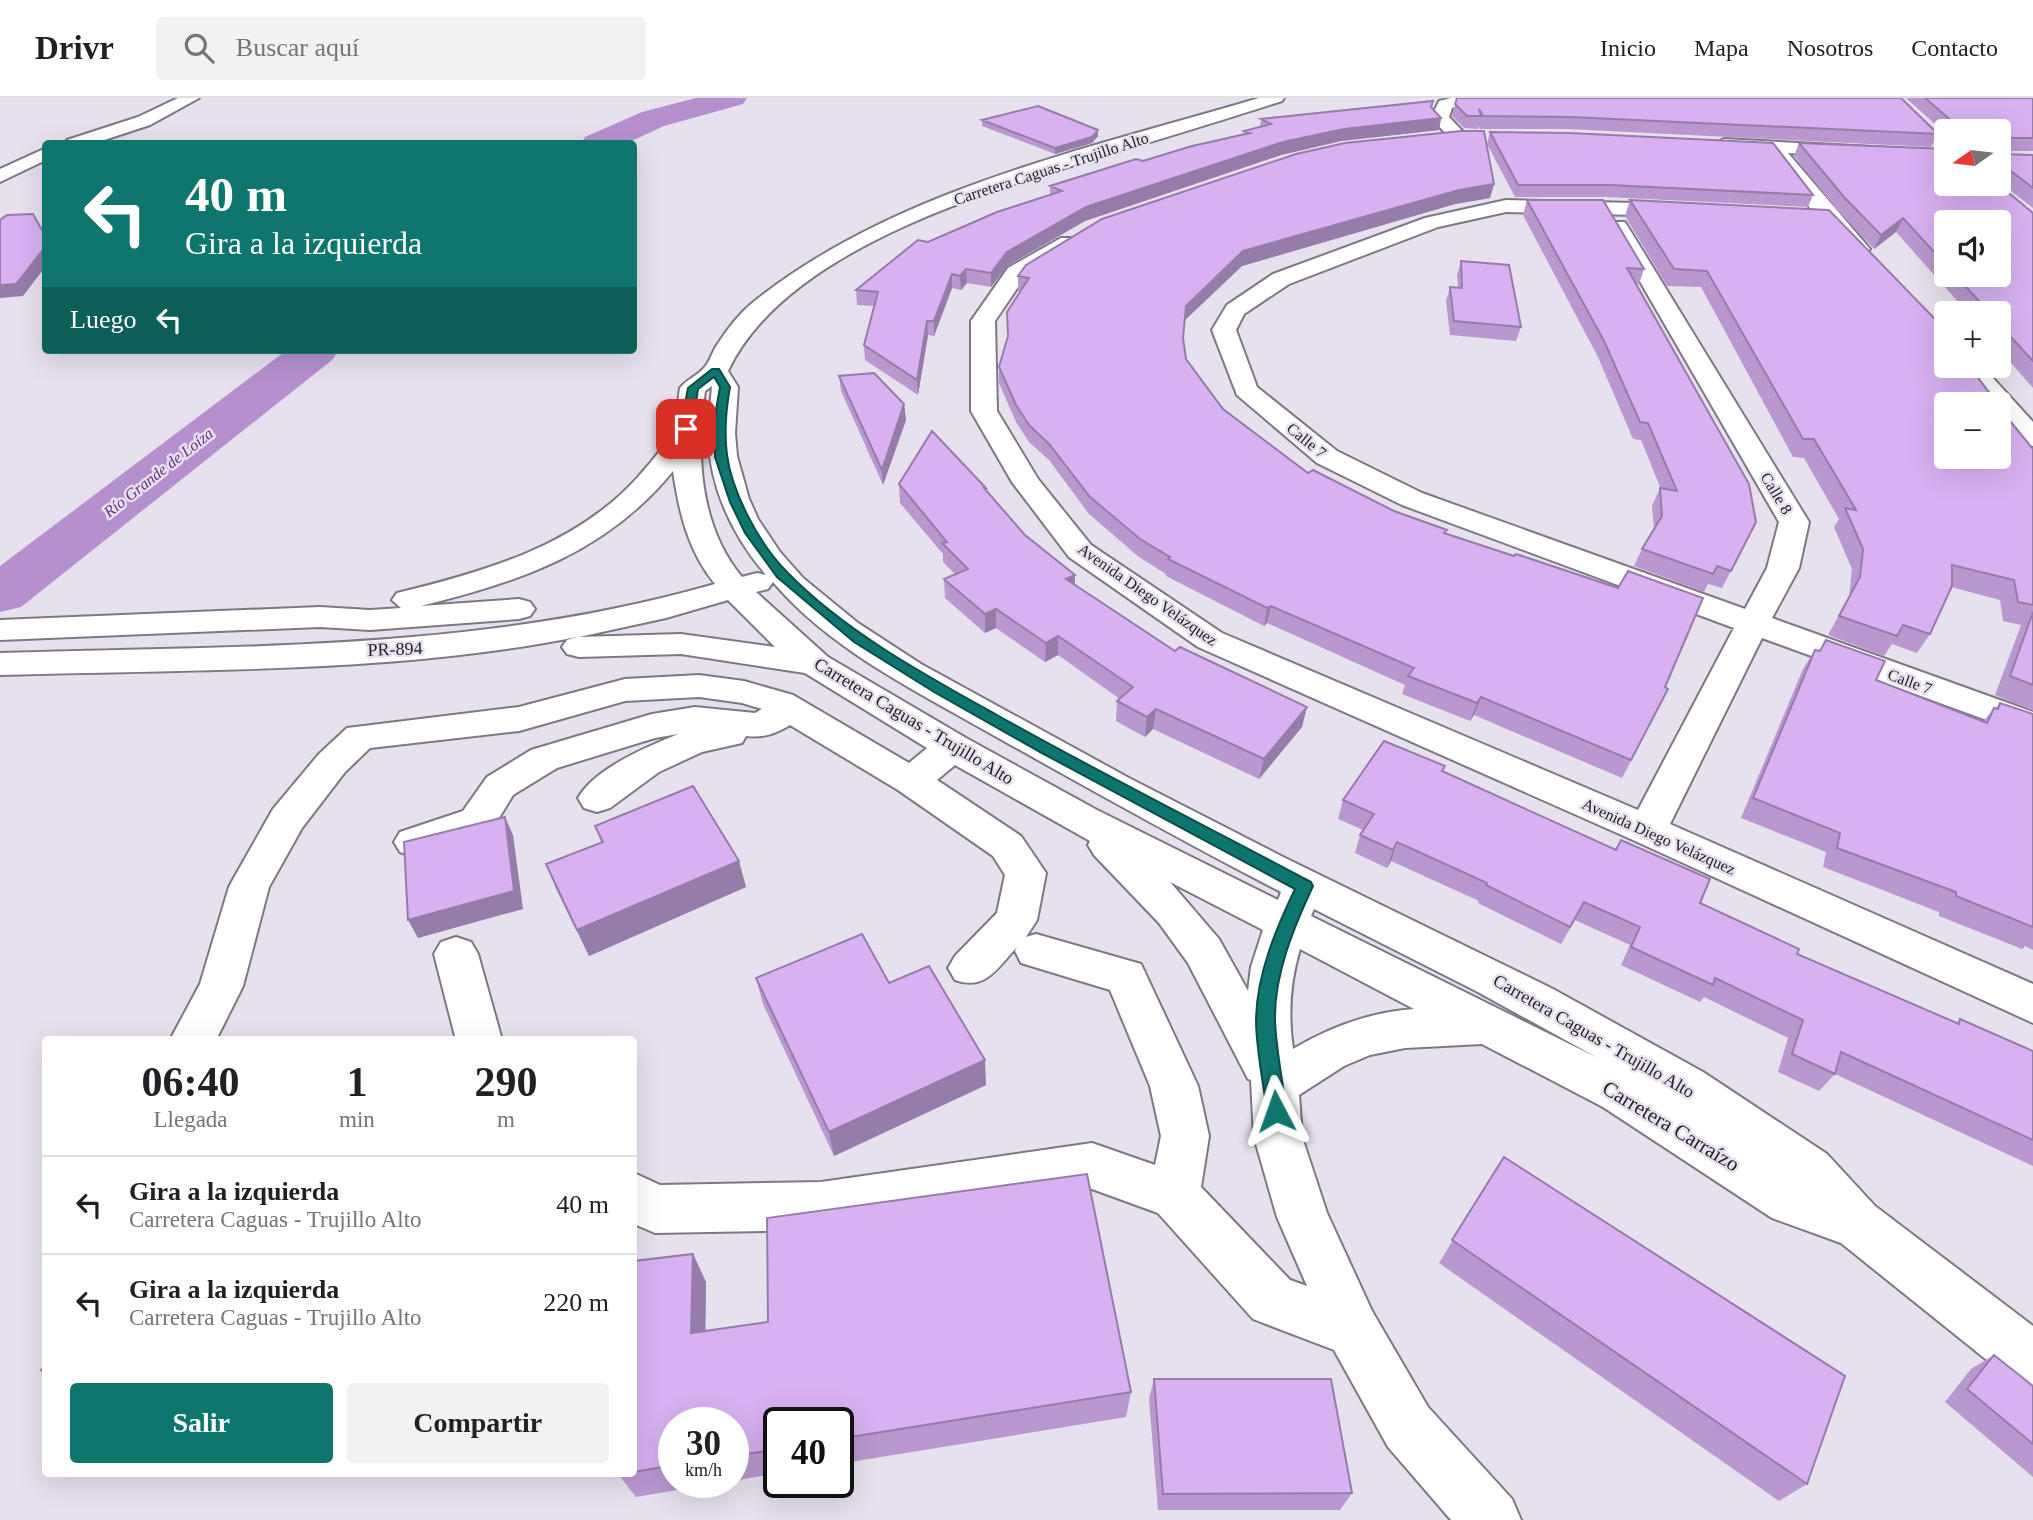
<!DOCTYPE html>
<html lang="es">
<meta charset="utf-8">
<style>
:root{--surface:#fff;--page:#f2f2f2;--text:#202124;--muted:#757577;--line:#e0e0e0;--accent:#0f766e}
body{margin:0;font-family:"Times New Roman",serif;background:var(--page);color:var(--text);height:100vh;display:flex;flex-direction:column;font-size:26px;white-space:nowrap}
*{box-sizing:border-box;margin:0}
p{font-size:23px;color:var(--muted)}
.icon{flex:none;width:38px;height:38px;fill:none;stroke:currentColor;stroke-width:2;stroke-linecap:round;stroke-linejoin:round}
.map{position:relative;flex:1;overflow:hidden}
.side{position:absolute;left:42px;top:938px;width:595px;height:441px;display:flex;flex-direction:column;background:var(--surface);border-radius:7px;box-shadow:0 7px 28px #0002}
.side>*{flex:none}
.guide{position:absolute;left:42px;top:42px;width:595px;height:214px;border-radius:7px;box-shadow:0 7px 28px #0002;background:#0f766e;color:#fff;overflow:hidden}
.needle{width:46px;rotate:256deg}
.controls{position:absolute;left:1934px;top:21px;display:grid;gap:14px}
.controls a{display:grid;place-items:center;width:77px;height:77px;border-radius:7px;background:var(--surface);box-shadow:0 7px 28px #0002;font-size:35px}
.speed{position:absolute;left:658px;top:1309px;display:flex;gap:14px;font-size:35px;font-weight:700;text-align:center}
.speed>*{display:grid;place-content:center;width:91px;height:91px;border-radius:50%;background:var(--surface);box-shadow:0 7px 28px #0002;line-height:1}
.speed small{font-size:18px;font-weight:400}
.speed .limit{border:4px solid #111;border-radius:10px;background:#fff;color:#111}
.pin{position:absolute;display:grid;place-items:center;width:60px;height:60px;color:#fff;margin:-30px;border-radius:14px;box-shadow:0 4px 10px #0006}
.me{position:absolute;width:77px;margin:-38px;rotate:356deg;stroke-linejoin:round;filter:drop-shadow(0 0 5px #0008)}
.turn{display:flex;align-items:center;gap:24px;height:147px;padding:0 28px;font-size:32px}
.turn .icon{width:91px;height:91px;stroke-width:2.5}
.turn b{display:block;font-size:49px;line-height:60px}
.then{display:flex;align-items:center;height:66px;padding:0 28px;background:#0003;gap:14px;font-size:26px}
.eta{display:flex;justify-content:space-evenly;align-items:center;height:119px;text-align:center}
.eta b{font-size:42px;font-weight:700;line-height:49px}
.cta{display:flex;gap:14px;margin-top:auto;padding:14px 28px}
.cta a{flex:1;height:80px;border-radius:7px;background:var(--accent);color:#fff;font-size:28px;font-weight:700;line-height:80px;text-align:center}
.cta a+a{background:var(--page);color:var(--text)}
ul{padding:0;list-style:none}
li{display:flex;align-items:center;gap:21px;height:98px;padding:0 28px;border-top:2px solid var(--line)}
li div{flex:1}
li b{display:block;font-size:26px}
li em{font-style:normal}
header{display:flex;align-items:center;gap:42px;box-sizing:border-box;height:98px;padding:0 35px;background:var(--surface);border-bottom:2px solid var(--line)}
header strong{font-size:33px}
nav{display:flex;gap:38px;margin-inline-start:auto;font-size:24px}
.search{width:490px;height:63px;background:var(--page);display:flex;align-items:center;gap:18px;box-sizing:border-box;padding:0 24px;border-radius:7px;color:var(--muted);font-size:26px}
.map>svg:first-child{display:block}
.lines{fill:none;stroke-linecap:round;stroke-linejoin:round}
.river{fill:#b590cf;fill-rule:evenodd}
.minor-casing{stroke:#7e7784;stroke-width:4}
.major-casing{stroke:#7e7784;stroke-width:4}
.minor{fill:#fff;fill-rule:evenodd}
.major{fill:#fff;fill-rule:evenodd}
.wall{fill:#b998d0;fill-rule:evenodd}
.shaded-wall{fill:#967ca9}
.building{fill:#d7b1f2;stroke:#967ca9;stroke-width:2}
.route{fill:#0f766e;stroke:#0a4d48;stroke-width:2}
.labels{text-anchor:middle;stroke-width:5;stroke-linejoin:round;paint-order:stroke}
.far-street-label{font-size:16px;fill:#221f24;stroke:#e7e0ed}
.far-water-label{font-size:16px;font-style:italic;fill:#633480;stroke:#e7e0ed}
.street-label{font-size:18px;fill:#221f24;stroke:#e7e0ed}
.near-street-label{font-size:21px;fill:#221f24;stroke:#e7e0ed}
</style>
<header>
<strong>Drivr</strong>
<div class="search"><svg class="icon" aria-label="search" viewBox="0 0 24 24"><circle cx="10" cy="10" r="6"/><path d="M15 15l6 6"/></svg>Buscar aquí</div>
<nav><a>Inicio</a><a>Mapa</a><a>Nosotros</a><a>Contacto</a></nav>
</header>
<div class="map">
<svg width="2033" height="1422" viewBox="0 0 2033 1422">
<rect width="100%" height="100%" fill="#e7e0ed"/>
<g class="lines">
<!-- river -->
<path class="river" d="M696,0h51l-4,6 -79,22 -39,18h-44l4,-7 57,-25z
M287,252h52l-7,10 -311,247 -21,5v-46z"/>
<defs>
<path id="minor" d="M1259,0h25l-2,3c-59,19 -118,37 -178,55 -119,36 -319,94 -376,215l10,16 -3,46 2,23 12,43 9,20 22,33 23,26 55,45 63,41 208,114 154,79 270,132 150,83 124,82 48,52 158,120v63l-20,-8 -172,-138 -69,-25 -169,-111 -121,-63 -77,4 -35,7 -26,11 -45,29 3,42 25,76 45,98 56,96 84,92 9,21h-70l-63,-73 -54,-97 -81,-31 -95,-106 -66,-24 -271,41 -166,3 -21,-9v-51l26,12 161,-3 271,-39 63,22 6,-29 -11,-50 -40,-96 -89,-27 -6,-12 2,-4c-20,21 -31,44 -62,33l-7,-12 7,-12 42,-43 8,-38 -12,-19 -95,-66 -108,-65c-15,9 -26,13 -44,11l-4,7 -40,9 -43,20 -49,36 -13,4 -13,-4 -6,-10c17,-30 69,-51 100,-64l-23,4 -98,30 -44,27 -22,36 -77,26 -14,-5 -6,-10 6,-10 63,-21 24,-34 44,-27 121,-36 43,-7 60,6 7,-4 -20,-6 -43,-6 -74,4 -106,30 -149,17 -25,24 -43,56 -33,59 -26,99 -27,54h-46l30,-56 29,-97 6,-11 38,-67 46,-55 28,-26 172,-21 106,-28 74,-4 45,6 49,14 116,68 18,-15 -122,-75 -124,-19 -102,3 -12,-3 -5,-7 5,-7 10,-3c-187,37 -387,32 -577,38v-22c239,-7 483,-2 715,-69 -27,-33 -36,-72 -42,-113 -67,82 -152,110 -252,135l98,-7 11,3 5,7 -5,7 -11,3 -149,11 -50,-3 -320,13v-20l320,-13 50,3 31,-2 -9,-8 5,-7c87,-21 179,-47 241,-116 12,-14 27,-30 34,-47 5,-12 6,-29 8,-42 7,-9 17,-12 24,-20 6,-6 8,-16 13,-23 9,-14 22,-31 34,-41 140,-114 337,-155 508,-206zM712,288c-1,16 -4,33 -4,49 2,53 24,100 58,140l-9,-2 -15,4c-43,-51 -46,-124 -37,-186zM773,484c56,66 139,107 213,149 98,55 196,110 295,161l-3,8 -181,-90 -131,-72 -138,-81 -72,-65 12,-3zM728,502l47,47 -94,-13 -102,3 87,-19zM955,667l135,76 -2,4 6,10 65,68 29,40 60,116 3,1 3,57 23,80 30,69 -17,-6 -89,-93 8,-51 -11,-50 -57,-122 -105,-30 -10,3 11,-17 9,-47 -25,-37 -84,-56zM1170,784l93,48 -12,37 -3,24 -29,-52zM1314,811l162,82 122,67 -287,-142zM1300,851l114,60c-43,3 -84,18 -121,40 -5,-34 -3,-67 7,-100z
M1451,0h25l-2,3 -22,7 -3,9 18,19 -9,5 -6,-1 -21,-22 8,-17z
M1724,41l222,12v10l-158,-8 82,96 -4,4c-5,2 -11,3 -16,-1 -22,-16 -61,-72 -78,-96l3,-4 -57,-4 -3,-4z
M1506,102l175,4 7,2 3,4 -3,4 -7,2 -175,-4 -68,15 -149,57 -45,30 -8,16 21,57 80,64 85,42 323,116 22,-41 12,-46 -171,-296 3,-4h14l184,300 -10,46 -27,50 261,94v25l-271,-99 -92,186 363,160v39l-400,-183 -435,-193 -129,-90 -57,-75 -41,-71v-90l37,-53 53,-30h14l3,4 -3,4 -51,32 -29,43 2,90 41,68 53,66 131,88 416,177 96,-182 -332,-123 -85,-42 -80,-68 -25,-65 15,-25 46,-31 152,-56z
M1957,268h25l51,56v24l-10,-2 -25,-29v-11h-9z
M456,839l15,5 7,12 24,86h-46l-22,-86 7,-12z"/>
<path id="major" d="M178,0h21l-49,27 -58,19h-28l3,-4 71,-23z
M46,50v12l-46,22v-13z"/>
</defs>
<!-- minor casing -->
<use href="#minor" class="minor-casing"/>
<!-- major casing -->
<use href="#major" class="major-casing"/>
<!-- minor -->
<use href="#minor" class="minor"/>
<!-- major -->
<use href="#major" class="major"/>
</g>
<!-- wall -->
<path class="wall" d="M1906,0h127v53h-30v3l30,1v53l-35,-27v-50h-52v3z
M1433,3l-1,6 9,11 -2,12 -98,11 -60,14 -196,66 -78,45 -16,21 -24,-4 -6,7 -9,-2 -18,48 -6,-1 -10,60 -53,-35 -1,-15 10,-39 -17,-1 -1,-15 72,-48 122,-47v-9l194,-51v-4l16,-4 1,-8z
M1455,6l483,30 -7,13 -364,-18h-87l-2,-3v3l-14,-1 -12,-12z
M982,22l116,10v6l-6,7 -37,11 -73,-28z
M1490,34l323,63 -5,12 -202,-10h-91l-28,-53z
M1799,45l234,70v175l-35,-40v-35h-30l-72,-81 -22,17 -36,-38 -44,-55zM1946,124l52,53h-52z
M1494,86l-4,14 -35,6 -213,62 -58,55 -1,17 3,21 37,50 85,64 86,38 53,19 -1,3 219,154 3,2 -46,89 -148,-63 -4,6 -68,-27 3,-9 -138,-62 -3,3 -98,-50v-2l-27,-17 -50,-43 -40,-54 -20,-18 -13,-20 -17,-39v-16l21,-76h-2v-15z
M1527,102l117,69 -5,15h-3l120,238 -34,66 -14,-4 -4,8 -70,-26 8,-17 12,-20 -2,-23 8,-18 1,1 -20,-49 -8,-1 -35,-82 -75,-142z
M1630,102l316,204 87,45v262l-38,-16 26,-70 -18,-4 -3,-21 -49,-13 -21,47 -13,19 -25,-9 -8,12 -56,-21 21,-38 3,-28 -18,-42 5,-8 -35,-61 -11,-1 -92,-170 -34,-1 -42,-70z
M1461,163l60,66 -5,14 -66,-6 -4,-34 4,-14h8l-1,-12z
M839,278l65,28 2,16 -23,65 -42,-94z
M899,386l87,4v3l39,44 50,40v10l100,66 127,76 -43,52 -106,-50 -8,8 -29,-16 1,-20 3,-2 -62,-44 -13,7 -49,-34 -11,5 -40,-35 -1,-19 11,-5 -12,-12v-8l-43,-51z
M1826,542l50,40 107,42 11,-14h2l4,-5 33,11v236l-8,-4 -3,3 -83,-33v-4l-116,-45 3,-15 -85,-34 62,-149 12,-19 4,1z
M1443,674l354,182 159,69 4,-4 73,32v115l-198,-92 -16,17 -41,-19 10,-34 -84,-41 -4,5 -79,-37 9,-20 -55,-25 -14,24 -83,-41 1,-2 -88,-40 -4,7 -32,-15 5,-18 3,-5 -25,-11 5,-19z
M595,728l151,61 -157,69 -32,-65 -11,-27 55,-22z
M756,880l133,5 97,102 -152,71 -71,-152z
M1504,1059l303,327 -28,17 -340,-238z
M693,1156l13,28 -1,49 426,61 -5,25 -288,47v-41h-59v50l-46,8v-58h-59v59h50l-88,15 -18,-23h16v-213z
M1994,1257l39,31v91l-88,-75 26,-33z
M1154,1281l198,114 -12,17h-182l-9,-111z"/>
<!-- shaded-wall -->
<path class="shaded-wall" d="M1441,20l-2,12 -98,11 -60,14 -196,66 -78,45 -16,21v-14l16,-21 79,-45 197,-65 61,-13z
M1098,32v6l-6,7 -37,11v-6z
M1494,86l-4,14 -35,6 -213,62 -58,55 2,-15 57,-55 216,-61z
M1903,120l-7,14 -22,17 7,-14z
M46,148v20l-23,30 -23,2v-13z
M966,171l1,14 -6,7 -1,-14z
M952,176v14l-18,48v-15z
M927,223l1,14 -10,60 -1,-15z
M904,306l2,16 -23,65 -1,-15z
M1075,477l-1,19 -8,-15z
M1271,508l-4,17 -3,3 3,-18z
M996,511v19l-11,5v-19z
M1058,538v19l-13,7 1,-19z
M1481,599l-7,18 -4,6 7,-18z
M1307,609l-5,20 -43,52 5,-20z
M1156,611l-3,20 -8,8 2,-20z
M505,719l8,18 10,74 -105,29 -10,-18z
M1397,744l-6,19 -4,7 6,-18z
M739,763l7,26 -157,69 -12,-26z
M985,962l1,25 -152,71 -5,-24z
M693,1156l13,28 -1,78 -14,-27z"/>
<!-- building -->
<path class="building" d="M1457,0h444l37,36 -367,-17 -88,-1 -4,-7 2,7h-14l-12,-12z
M1925,0h108v40h-28l-3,3 1,13 30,1v33l-26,-20h-9v-37h-44v-8z
M1433,3l-2,6 10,11 -97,11 -61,13 -197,65 -79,45 -16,21 -25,-4 -6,7 -8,-2 -18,47h-7l-10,59 -53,-35 14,-53 -22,-2 62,-50 10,2 69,-30 65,-21 -12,-5 86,-27 7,2 49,-15 58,-13 -6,-2 27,-7 -10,-5z
M1038,8l60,24 -6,7 -37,11 -73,-28z
M1461,33h23l10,53 -35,6 -216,61 -57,55 -3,32 3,21 37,50 85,64 5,-3 81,41 53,19 -3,3 70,23 2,-2 102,34 10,-17 75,27 -38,89 3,2 -37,71 -150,-63 -4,6 -69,-27 6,-8 -143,-62 -4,2 -99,-49 2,-2 -30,-18 -50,-42 -41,-53 -20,-19 -13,-20 -17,-38 9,-31 -1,-24 22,-34 -11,-2 8,-11 76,-46 194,-65 49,-11z
M1490,34l80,1 203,10 40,52 -203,-10h-92z
M1799,45l147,6v35h52l35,29v148l-35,-38v-10h-8l-35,-38h43v-53h-52v43l-43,-47 -22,17 -37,-38z
M1527,102h76l41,69 -17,-1 122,216 7,38 -25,49 -14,-5 -4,8 -71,-25 20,-33 -2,-28 17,3 -29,-68 -8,-1 -36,-81z
M1630,102l199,10 103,106 14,19v31h23l29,38h-52v53h52v-51l35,43v156l-15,-3 -4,-22 -62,-15v21l-22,48 -27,-9 -6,11 -58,-20 21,-39 3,-28 -18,-41 11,2 -42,-71h-11l-96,-168 -33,-2z
M33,116l13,23v9l-30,38 -16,1v-65l7,-5z
M1461,163l48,4 12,62 -67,-6 -4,-34 12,1z
M874,275l30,31 -22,66 -43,-94z
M932,333l54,57h-2l41,47 50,40 -9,4 109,72 5,-4 127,60 -43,52 -108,-50 -9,8 -30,-16 16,-14 -75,-51 -12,7 -50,-34 -11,5 -41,-35 24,-10 -26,-26 5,-1 -48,-58z
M2033,514v73l-23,-9z
M1826,542l59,21 -9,19 111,43 7,-15 4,1 2,-6 33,11v213l-77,-31v-4l-119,-44 3,-15 -87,-35 62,-148 5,1z
M1384,643l61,25 -3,5 174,79 5,-10 89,39 -10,24 99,46 -2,5 162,70 1,-5 73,32v89l-192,-88 -6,22 -43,-20 11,-34 -88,-42 -2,7 -82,-38 9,-20 -56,-25 -14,25 -84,-42 1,-2 -90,-41 -4,8 -33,-15 14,-21 -31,-14z
M693,688l46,75 -162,69 -31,-66 57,-22 -8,-16z
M505,719l9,74 -106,29 -4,-78z
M862,836l27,49 40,-17 56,94 -156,72 -73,-154z
M1504,1059l341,219 -38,108 -355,-244z
M1087,1076l44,218 -293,47v-16h-59v26l-46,7v-33h-59v42l-40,7v-211l59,-7 -2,79 77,-11 -1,-104z
M1994,1257l39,31v58l-66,-55z
M46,1268v10l-5,-6z
M1154,1281h177l21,114 -189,1z"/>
<!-- route -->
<path class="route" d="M712,271h7l11,18c-4,22 -6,45 -3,68 5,38 33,90 60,117 57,59 138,103 210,143 103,58 209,111 314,167l2,4c-19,41 -39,88 -38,134 1,30 8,61 11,91l-3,6 -7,3 -7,-3 -2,-6c-4,-30 -11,-62 -11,-92 1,-46 20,-90 39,-130l-255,-137 -106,-60 -80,-50 -77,-65 -32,-44 -15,-31 -15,-45v-41l5,-29 -6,-10 -16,12 -6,40 -6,3 -6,-3 8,-41z"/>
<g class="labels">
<!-- far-street labels -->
<g class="far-street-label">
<text transform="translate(1051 70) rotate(-18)" y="6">Carretera Caguas - Trujillo Alto</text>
<text transform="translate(1307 342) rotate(39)" y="6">Calle 7</text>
<text transform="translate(1777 395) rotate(59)" y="6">Calle 8</text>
<text transform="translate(1148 496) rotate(35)" y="6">Avenida Diego Velázquez</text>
<text transform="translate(1910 583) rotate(20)" y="6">Calle 7</text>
<text transform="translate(1659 738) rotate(24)" y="6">Avenida Diego Velázquez</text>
</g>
<!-- far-water labels -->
<g class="far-water-label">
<text transform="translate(158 374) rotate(-38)" y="6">Río Grande de Loíza</text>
</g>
<!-- street labels -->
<g class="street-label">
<text transform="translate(395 551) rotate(-2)" y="6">PR-894</text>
<text transform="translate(914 623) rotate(31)" y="6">Carretera Caguas - Trujillo Alto</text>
<text transform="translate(1594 938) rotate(30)" y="6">Carretera Caguas - Trujillo Alto</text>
</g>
<!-- near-street labels -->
<g class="near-street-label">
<text transform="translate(1671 1028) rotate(31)" y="7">Carretera Carraízo</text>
</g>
</g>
</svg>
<div class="controls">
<a><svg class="needle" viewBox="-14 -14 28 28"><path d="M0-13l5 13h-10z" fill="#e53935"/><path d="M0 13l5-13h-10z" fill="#757577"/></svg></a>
<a><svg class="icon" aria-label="sound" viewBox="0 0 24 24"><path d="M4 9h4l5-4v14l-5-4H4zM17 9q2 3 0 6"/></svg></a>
<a>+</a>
<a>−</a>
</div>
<div class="speed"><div>30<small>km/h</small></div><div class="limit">40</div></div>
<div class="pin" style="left:686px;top:331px;background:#d93025"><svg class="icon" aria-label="arrive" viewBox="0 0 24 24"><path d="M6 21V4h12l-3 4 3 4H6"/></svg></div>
<svg class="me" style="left:1276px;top:1013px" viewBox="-20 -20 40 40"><path d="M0-17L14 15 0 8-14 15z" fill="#0f766e" stroke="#fff" stroke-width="4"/></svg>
<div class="guide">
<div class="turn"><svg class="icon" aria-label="left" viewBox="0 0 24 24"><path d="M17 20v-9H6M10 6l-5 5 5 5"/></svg><div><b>40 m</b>Gira a la izquierda</div></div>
<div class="then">Luego<svg class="icon" aria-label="left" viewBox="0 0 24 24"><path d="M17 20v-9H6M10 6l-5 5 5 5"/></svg></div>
</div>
<section class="side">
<div class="eta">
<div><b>06:40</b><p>Llegada</p></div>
<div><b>1</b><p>min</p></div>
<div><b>290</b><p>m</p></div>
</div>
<ul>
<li><svg class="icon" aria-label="left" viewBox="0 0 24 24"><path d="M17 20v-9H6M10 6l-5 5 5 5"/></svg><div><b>Gira a la izquierda</b><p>Carretera Caguas - Trujillo Alto</p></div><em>40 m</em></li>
<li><svg class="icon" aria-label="left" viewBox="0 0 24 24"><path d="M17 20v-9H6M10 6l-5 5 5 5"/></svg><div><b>Gira a la izquierda</b><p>Carretera Caguas - Trujillo Alto</p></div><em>220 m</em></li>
</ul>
<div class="cta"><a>Salir</a><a>Compartir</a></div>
</section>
</div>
